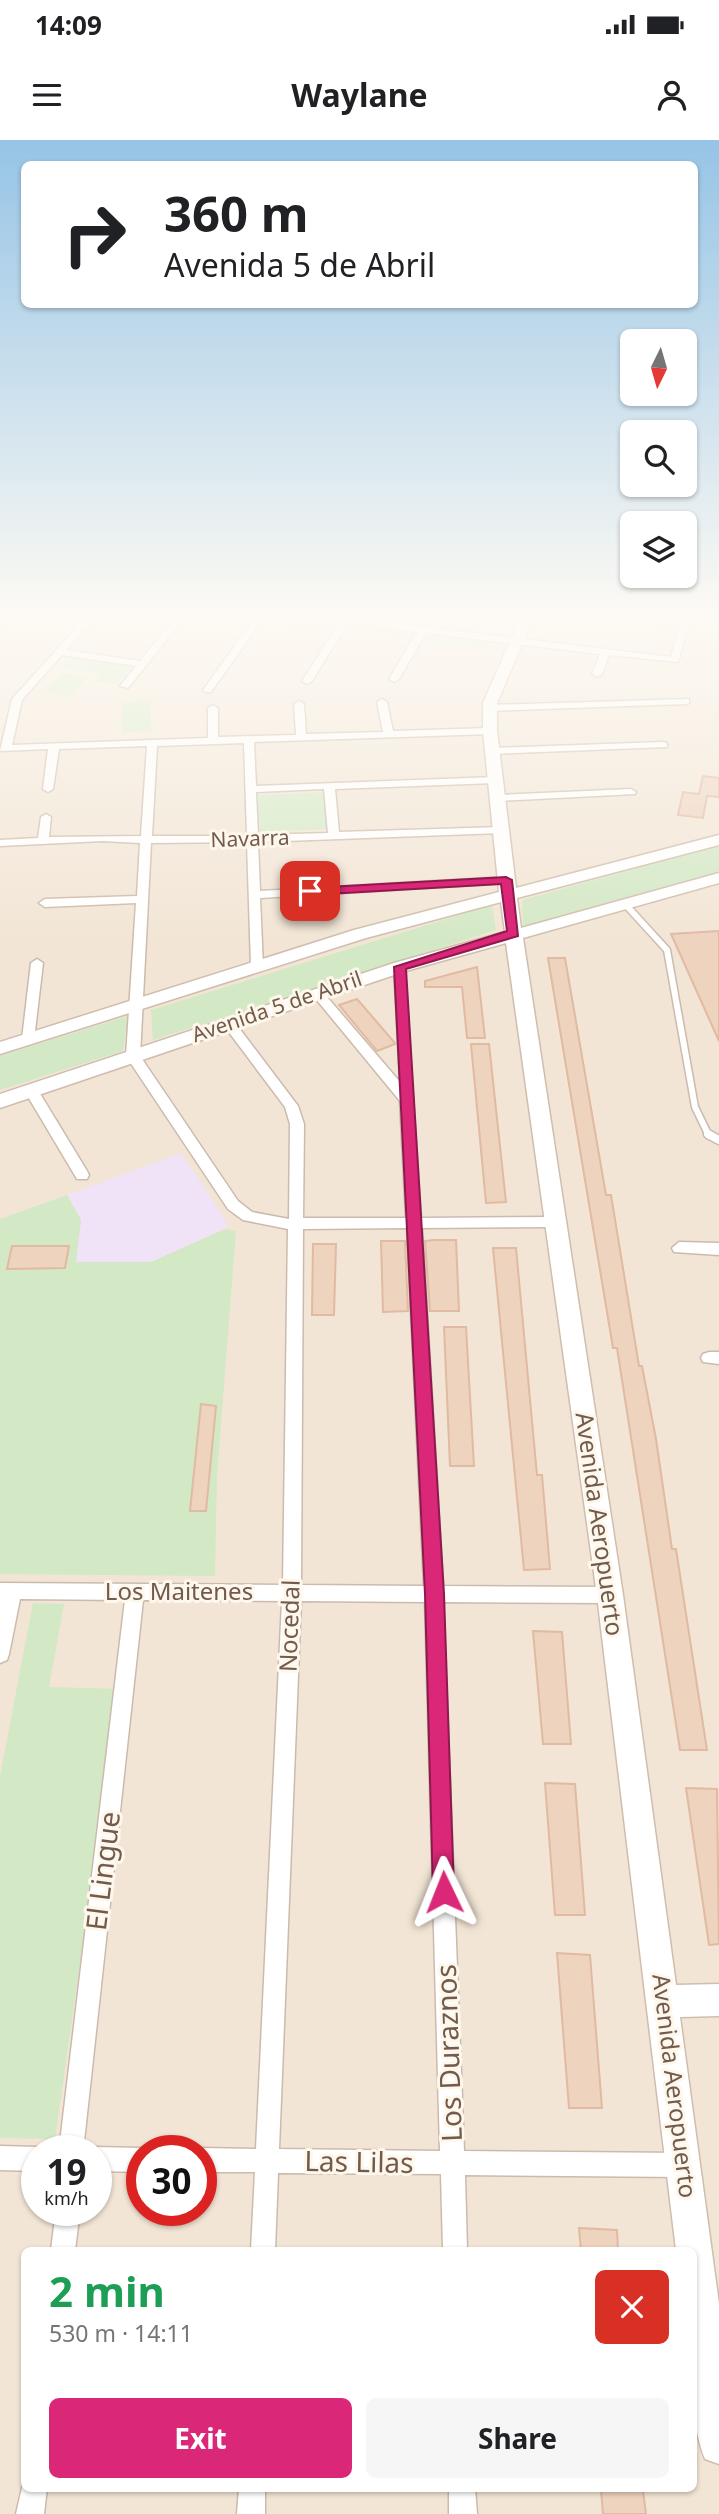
<!DOCTYPE html>
<meta charset="utf-8">
<style>
:root{--surface:#fff;--page:#f6f6f6;--text:#202124;--muted:#757577;--accent:#db2777}
body{margin:0;font-family:"Noto Sans",sans-serif;background:var(--page);color:var(--text);height:100vh;display:flex;flex-direction:column;font-size:26px;white-space:nowrap}
*{box-sizing:border-box;margin:0}
p{font-size:23px;color:var(--muted)}
.icon{flex:none;width:38px;height:38px;fill:none;stroke:currentColor;stroke-width:2;stroke-linecap:round;stroke-linejoin:round}
.map{position:relative;flex:1;overflow:hidden}
.sheet{position:absolute;left:21px;top:2107px;width:676px;height:245px;display:flex;flex-direction:column;background:var(--surface);border-radius:10px;box-shadow:0 2px 5px #0004}
.sheet>*{flex:none}
.hud{position:absolute;left:21px;top:21px;width:677px;height:147px;border-radius:10px;box-shadow:0 2px 5px #0004;background:#fff;color:var(--text);overflow:hidden}
.needle{width:46px;rotate:185deg}
.tools{position:absolute;left:620px;top:189px;display:grid;gap:14px}
.tools a{display:grid;place-items:center;width:77px;height:77px;border-radius:10px;background:var(--surface);box-shadow:0 2px 5px #0004;font-size:35px}
.speed{position:absolute;left:21px;top:1995px;display:flex;gap:14px;font-size:35px;font-weight:700;text-align:center}
.speed>*{display:grid;place-content:center;width:91px;height:91px;border-radius:50%;background:var(--surface);box-shadow:0 2px 5px #0004;line-height:1}
.speed small{font-size:18px;font-weight:400}
.speed .limit{border:10px solid #d22;background:#fff;color:#111}
.pin{position:absolute;display:grid;place-items:center;width:60px;height:60px;color:#fff;margin:-30px;border-radius:14px;box-shadow:0 4px 10px #0006}
.me{position:absolute;width:77px;margin:-38px;rotate:358deg;stroke-linejoin:round;filter:drop-shadow(0 0 5px #0008)}
.turn{display:flex;align-items:center;gap:24px;height:147px;padding:0 28px;font-size:32px}
.turn .icon{width:91px;height:91px;stroke-width:2.5}
.turn b{display:block;font-size:49px;line-height:60px}
.round{display:grid;place-items:center;flex:none;width:74px;height:74px;border-radius:10px;background:var(--page)}
.headline{display:flex;align-items:center;justify-content:space-between;height:119px;padding:0 28px}
h1{font-size:42px;font-weight:700;line-height:52px;color:#1e9e55}
.action{display:flex;gap:14px;margin-top:auto;padding:14px 28px}
.action a{flex:1;height:80px;border-radius:10px;background:var(--accent);color:#fff;font-size:28px;font-weight:700;line-height:80px;text-align:center}
.action a+a{background:var(--page);color:var(--text)}
.status{display:flex;justify-content:space-between;align-items:center;height:49px;padding:0 35px;background:var(--surface);direction:ltr}
.status svg{height:19px;fill:currentColor}
header{display:flex;justify-content:space-between;align-items:center;height:91px;padding:0 28px;background:var(--surface);font-size:32px;font-weight:700}
.map>svg:first-child{display:block}
.residential{fill:#f2e5d5;fill-rule:evenodd}
.education{fill:#f0e2f7}
.green{fill:#d3e8c5}
.building{fill:#eed3bf;stroke:#e0baa1;stroke-width:2}
.lines{fill:none;stroke-linecap:round;stroke-linejoin:round}
.lane-far1-casing{stroke:#ccbbad;stroke-width:9}
.lane-casing{stroke:#ccbbad;stroke-width:11}
.street-casing{stroke:#ccbbad;stroke-width:3}
.secondary-casing{stroke:#d0bdad;stroke-width:3}
.lane-far1{stroke:#fff;stroke-width:6}
.lane{stroke:#fff;stroke-width:8}
.street{fill:#fff;fill-rule:evenodd}
.secondary{fill:#fff;fill-rule:evenodd}
.route{fill:#db2777;stroke:#8e194d;stroke-width:2}
.labels{text-anchor:middle;stroke-width:6;stroke-linejoin:round;paint-order:stroke}
.far-street-label{font-size:21px;fill:#725a4c;stroke:#fef7ec}
.street-label{font-size:24px;fill:#725a4c;stroke:#fef7ec}
.near-street-label{font-size:28px;fill:#725a4c;stroke:#fef7ec}
</style>
<div class="status"><b>14:09</b><svg viewBox="0 0 49 12"><path d="M0 12V9h3v3zM5 12V6h3v6zM10 12V3h3v9zM15 12V0h3v12zM26 1h20v11H26zM47 4h2v5h-2z"/></svg></div>
<header><svg class="icon" aria-label="menu" viewBox="0 0 24 24"><path d="M4 6h16M4 12h16M4 18h16"/></svg>Waylane<svg class="icon" aria-label="person" viewBox="0 0 24 24"><circle cx="12" cy="8" r="4"/><path d="M4 21q1-7 8-7t8 7"/></svg></header>
<div class="map">
<svg width="719" height="2374" viewBox="0 0 719 2374">
<rect width="100%" height="100%" fill="#fbf3e6"/>
<!-- residential -->
<path class="residential" d="M0,472h719v1902h-719zM37,2011h59v59h-59zM142,2011h59v59h-59zM24,2110h669v238h-669z"/>
<!-- education -->
<path class="education" d="M181,1013l47,71 -3,5 -74,33h-76l6,-42 -14,-25z"/>
<!-- green -->
<path class="green" d="M314,472h121l-8,14z
M278,475l61,8 -6,8 -61,-8z
M353,485l62,8 -4,8 -63,-9z
M429,495l63,8 -4,8 -64,-9z
M73,516l60,9 -17,19 -21,-3 6,-7 -40,-6z
M63,533l25,4 -18,20 -26,-4z
M151,561v30l-29,1 1,-30z
M323,652l5,37 -68,3 -3,-37z
M719,705v27l-196,54 -1,-26z
M492,765l4,25 -343,110 -2,-30z
M128,876l-5,35 -123,39v-34z
M67,1055l14,25 -5,42h75l74,-33 11,2 -19,245 -2,100 -215,-2v-355z
M33,1463l31,1 -15,83 70,2 -64,450 -55,-1v-362z"/>
<!-- building -->
<path class="building" d="M703,636l16,2v19l-12,-1 -4,22 -25,-3 5,-23 16,2z
M719,791v110l-48,-107z
M548,818h17l41,237h5l28,171h3l14,73 16,110h4l31,201h-27l-63,-402h-4z
M477,827l8,71h-18l-5,-51h-37v-6z
M357,859l38,44v1l-18,7 -38,-46z
M471,904h18l17,158 -20,1z
M433,1100h23l3,71h-29l-5,-70z
M381,1101h24l3,70 -25,1z
M313,1104h23l-2,71h-22z
M12,1106h57l-4,22 -58,1z
M493,1108h23l21,227h5l8,94 -26,1z
M444,1187h22l8,139h-24z
M201,1264l15,2 -10,105h-16z
M533,1491l29,1 9,112h-28z
M545,1643l30,1 10,131h-30z
M686,1648l31,1 2,155 -10,1z
M557,1813l33,2 12,153h-33z
M579,2088l38,2 1,20h-37z
M601,2350l42,1 3,23h-43z"/>
<g class="lines">
<defs>
<path id="lane-far1" d="M625,764l42,46 28,157 14,29"/>
<path id="lane" d="M708,994l11,6"/>
<path id="street" d="M8,472h9l-17,16v-8z
M91,472h9l-34,38 74,11 40,-49h9l-61,76 -8,-2 16,-20 -74,-11 -40,45 -10,45 196,-7v-30l5,-3 5,3v29l78,-2 -2,-31 5,-3 5,3 2,30 77,-2 -6,-30 5,-3 5,3 6,29 97,-3 5,3 -5,3 -236,8 2,44 239,-9 5,3 -5,3 -160,6 4,43 162,-5 5,3 -5,3 -243,9 2,49 246,-14 6,3 -6,3 -246,15 3,68 -6,4 -6,-4 -4,-124 -96,1 -11,213 98,145 14,11 37,7 1,-95 -5,-17 -63,-84 6,-4 5,1 65,86 6,18 -1,94h103l-6,-117 -89,-108 6,-4 4,1 79,92 -6,-115 6,-4 4,1 17,254 135,-1 7,5 -7,5 -134,1 21,358 167,1 6,2 3,6 -3,6 -6,2 -167,-1 21,549 220,2 8,4 4,8 -4,8 -8,4 -219,-2 2,75h-24l-2,-76 -163,-1 -3,77h-24l4,-78h-54v-21h-6l6,-3 55,1 26,-548 -139,-1 -60,551h-24l66,-551 -105,-1 -11,55 -2,6 -7,3v-80l283,2 5,-356 -45,-9 -15,-11 -102,-153 10,-153 -91,4 -6,-4 6,-4 92,-3 3,-53 -37,-2 -103,5v-6l38,-2 3,-21 5,-3 5,3 -2,20 92,-1 6,-90 -88,3 -6,40 -5,3 -5,-3 5,-40 -48,2 12,-52zM244,603l3,93h-95l5,-90zM324,649l4,44 -70,2 -2,-43zM407,1088l17,358 -123,-1 2,-356zM301,1461l124,1 15,549 -161,-2z
M259,472h9l-57,80h-6l-2,-2z
M271,472h30l370,45 9,-31 -99,-14h30l70,9 2,-9h9l-14,50 -69,-7 -7,19 -5,3 -5,-3 8,-20 -174,-21 -27,46 -5,3 -5,-3 28,-47 -69,-9 -36,58 -5,3 -5,-3 38,-59z
M689,559v4l-3,1 -197,7 -5,-3 5,-3z
M663,602l4,1v4l-175,7 -5,-3 5,-3z
M631,649l5,3 -1,2 -138,7 -5,-3 5,-3z
M37,819l6,4 -9,76 -6,4 -6,-4 9,-76z
M31,946l5,1 51,84 2,4 -2,4h-10l-53,-89z
M679,1102l40,1v12l-45,-3 -2,-4z
M709,1212h10v12l-16,-2 -2,-4 2,-4z
M0,2006l37,1 8,4h-8v20l-37,-1z
M96,2007l46,1 6,3h-6v21l-46,-1v-20h-8z
M56,2070h24l-5,40h-24z
M24,2339v9h23l-3,26h-28z
M239,2348h26v26h-28z
M449,2348h26l2,26h-28z"/>
<path id="secondary" d="M523,472h13l-39,91v28l19,157 203,-53v10l-202,53 4,30 198,-55v10l-196,55 100,657 53,390 43,-1v32l-39,1 39,287v160l-14,-5c-22,-54 -12,-150 -12,-209h-17l-79,-655 -91,-652 -100,28 -406,137v-14l394,-131 111,-31 -4,-30 -135,36 -366,116v-12l354,-112 145,-38 -16,-161v-28z"/>
</defs>
<!-- lane-far1 casing -->
<use href="#lane-far1" class="lane-far1-casing"/>
<!-- lane casing -->
<use href="#lane" class="lane-casing"/>
<!-- street casing -->
<use href="#street" class="street-casing"/>
<!-- secondary casing -->
<use href="#secondary" class="secondary-casing"/>
<!-- lane-far1 -->
<use href="#lane-far1" class="lane-far1"/>
<!-- lane -->
<use href="#lane" class="lane"/>
<!-- street -->
<use href="#street" class="street"/>
<!-- secondary -->
<use href="#secondary" class="secondary"/>
</g>
<!-- sky -->
<linearGradient id="sky" x2="0" y2="1"><stop stop-color="#96c4e6"/><stop offset="0.59" stop-color="#fdfaf4"/><stop offset="1" stop-color="#fdfaf4" stop-opacity="0"/></linearGradient>
<rect width="719" height="805" fill="url(#sky)"/>
<!-- route -->
<path class="route" d="M506,737l6,3 6,56 -112,33 38,625 10,298 -3,7 -7,4 -8,-4 -3,-7 -8,-298 -31,-627 113,-36 -6,-47 -191,11 -6,-4 6,-3z"/>
<g class="labels">
<!-- far-street labels -->
<g class="far-street-label">
<text transform="translate(250 699) rotate(-2)" y="7">Navarra</text>
<text transform="translate(277 867) rotate(-19)" y="7">Avenida 5 de Abril</text>
</g>
<!-- street labels -->
<g class="street-label">
<text transform="translate(599 1384) rotate(82)" y="8">Avenida Aeropuerto</text>
<text x="179" y="1460">Los Maitenes</text>
<text transform="translate(290 1486) rotate(-88)" y="8">Nocedal</text>
<text transform="translate(674 1946) rotate(83)" y="8">Avenida Aeropuerto</text>
</g>
<!-- near-street labels -->
<g class="near-street-label">
<text transform="translate(103 1731) rotate(-83)" y="10">El Lingue</text>
<text transform="translate(449 1913) rotate(-92)" y="10">Los Duraznos</text>
<text transform="translate(359 2022) rotate(1)" y="10">Las Lilas</text>
</g>
</g>
</svg>
<div class="tools">
<a><svg class="needle" viewBox="-14 -14 28 28"><path d="M0-13l5 13h-10z" fill="#e53935"/><path d="M0 13l5-13h-10z" fill="#757577"/></svg></a>
<a><svg class="icon" aria-label="search" viewBox="0 0 24 24"><circle cx="10" cy="10" r="6"/><path d="M15 15l6 6"/></svg></a>
<a><svg class="icon" aria-label="layers" viewBox="0 0 24 24"><path d="M12 4l9 5-9 5-9-5zM3 14l9 5 9-5"/></svg></a>
</div>
<div class="speed"><div>19<small>km/h</small></div><div class="limit">30</div></div>
<div class="pin" style="left:310px;top:751px;background:#d93025"><svg class="icon" aria-label="arrive" viewBox="0 0 24 24"><path d="M6 21V4h12l-3 4 3 4H6"/></svg></div>
<svg class="me" style="left:444px;top:1752px" viewBox="-20 -20 40 40"><path d="M0-17L14 15 0 8-14 15z" fill="#db2777" stroke="#fff" stroke-width="4"/></svg>
<div class="hud">
<div class="turn"><svg class="icon" aria-label="right" viewBox="0 0 24 24"><path d="M7 20v-9h11M14 6l5 5-5 5"/></svg><div><b>360 m</b>Avenida 5 de Abril</div></div>
</div>
<section class="sheet">
<div class="headline"><div><h1>2 min</h1><p>530 m · 14:11</p></div><a class="round" style="background:#d93025;color:#fff"><svg class="icon" aria-label="close" viewBox="0 0 24 24"><path d="M6 6l12 12M18 6L6 18"/></svg></a></div>
<div class="action"><a>Exit</a><a>Share</a></div>
</section>
</div>
